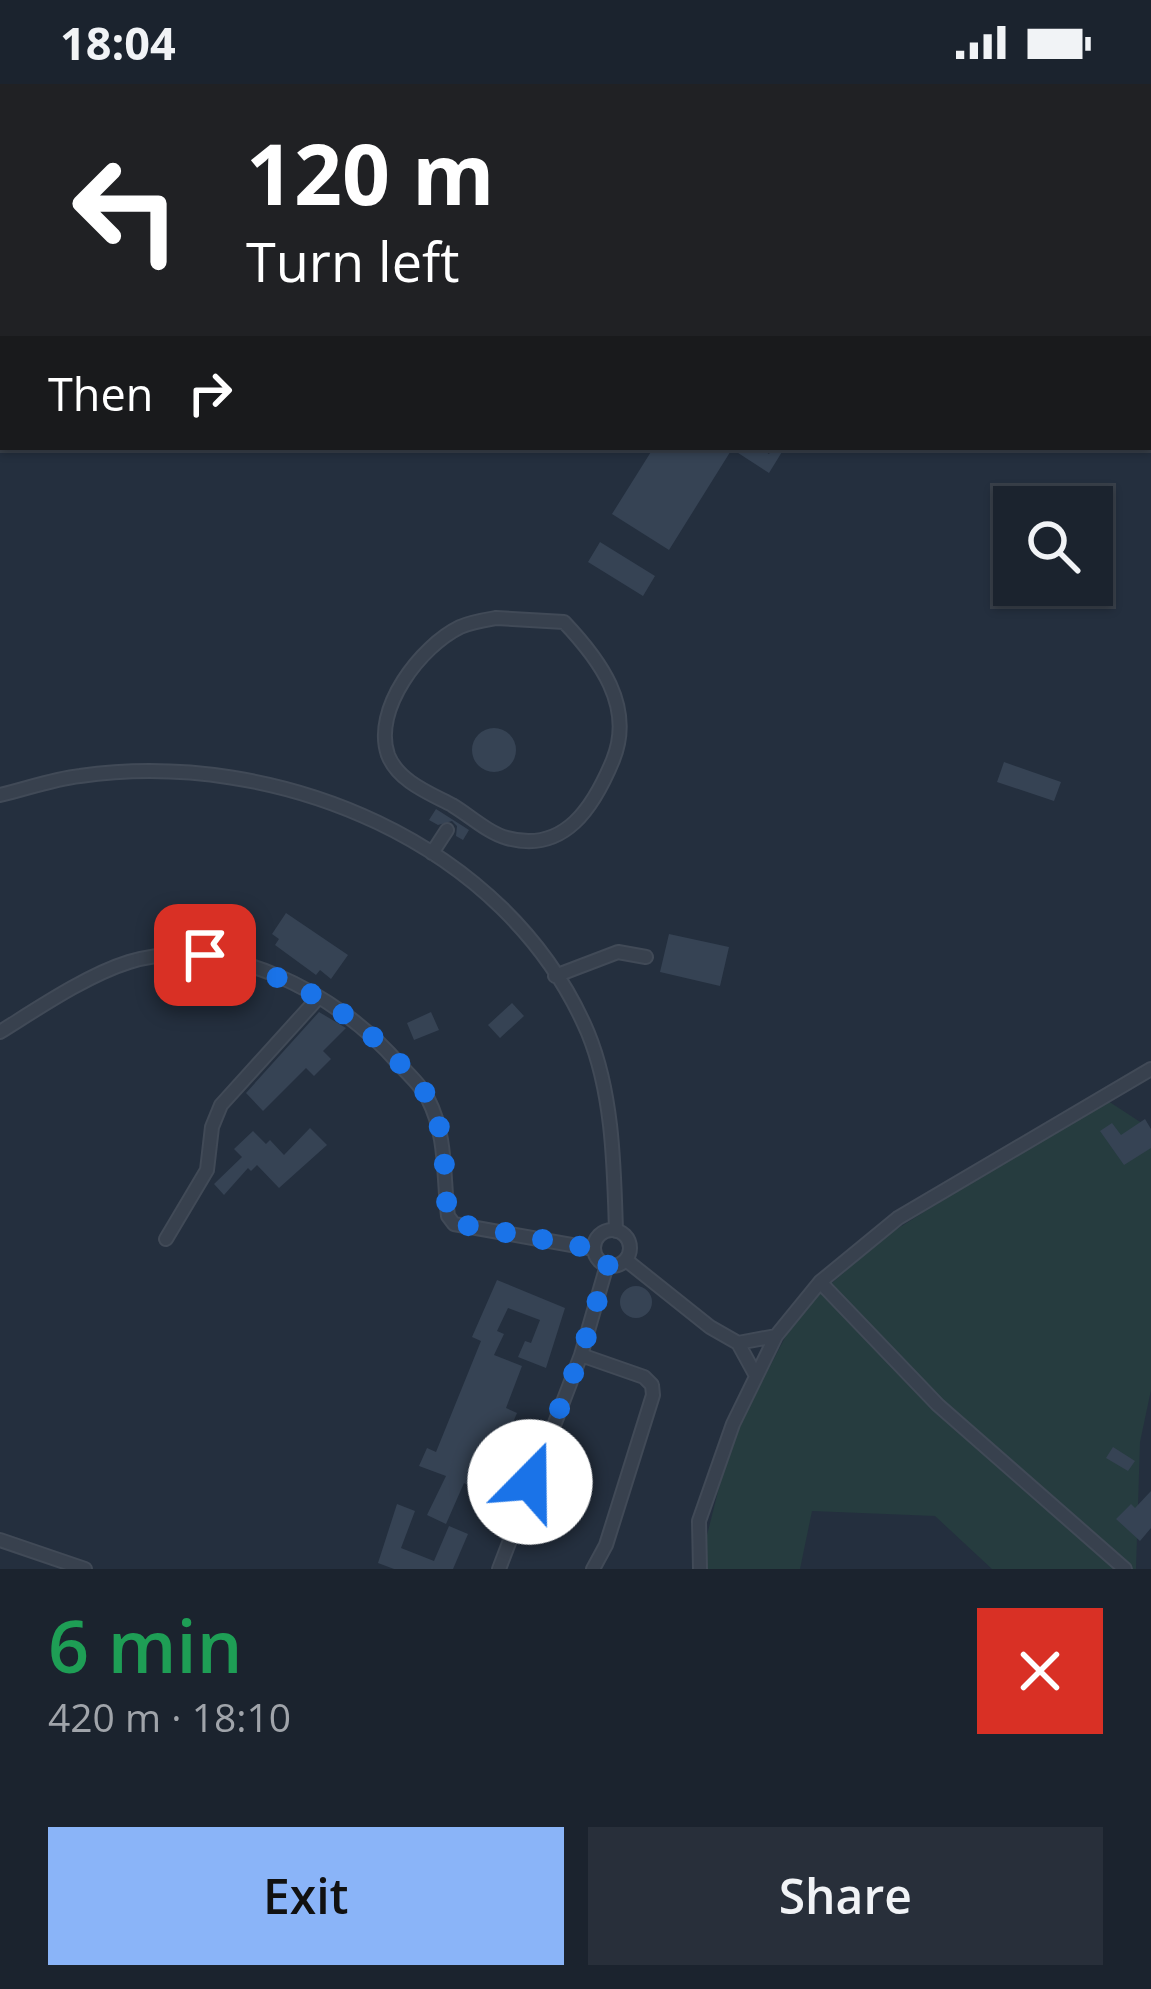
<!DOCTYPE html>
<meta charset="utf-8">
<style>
:root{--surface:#1b232e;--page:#282f3a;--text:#f1f3f6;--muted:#a0a4aa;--line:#39404a;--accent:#8ab4f8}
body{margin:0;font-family:"Open Sans",sans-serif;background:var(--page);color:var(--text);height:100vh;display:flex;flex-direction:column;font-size:45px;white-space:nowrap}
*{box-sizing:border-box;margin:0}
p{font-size:39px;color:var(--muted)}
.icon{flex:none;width:66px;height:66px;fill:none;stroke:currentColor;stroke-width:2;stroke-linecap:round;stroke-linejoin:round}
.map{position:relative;height:1485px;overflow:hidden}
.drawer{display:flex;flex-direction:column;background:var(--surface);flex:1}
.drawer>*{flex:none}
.hud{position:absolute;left:0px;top:0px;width:1152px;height:366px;box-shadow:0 3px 9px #0004,0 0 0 3px var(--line);background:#202124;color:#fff;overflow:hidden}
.fabs{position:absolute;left:993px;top:402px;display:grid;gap:24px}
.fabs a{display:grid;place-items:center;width:120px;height:120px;border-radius:0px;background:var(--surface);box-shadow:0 3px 9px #0004,0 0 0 3px var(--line);font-size:60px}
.pin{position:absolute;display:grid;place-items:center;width:102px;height:102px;color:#fff;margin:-51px;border-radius:24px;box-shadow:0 6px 18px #0006}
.me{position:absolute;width:132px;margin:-66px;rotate:22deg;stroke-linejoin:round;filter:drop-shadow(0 0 9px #0008)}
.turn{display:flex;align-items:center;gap:42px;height:252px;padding:0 48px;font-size:54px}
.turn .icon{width:156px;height:156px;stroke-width:2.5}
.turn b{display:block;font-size:84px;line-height:102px}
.then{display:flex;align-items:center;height:114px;padding:0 48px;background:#0003;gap:24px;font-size:45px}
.round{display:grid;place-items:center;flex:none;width:126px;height:126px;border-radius:0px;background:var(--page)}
.headline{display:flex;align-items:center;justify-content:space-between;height:204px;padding:0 48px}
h1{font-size:72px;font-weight:600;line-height:90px;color:#1e9e55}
.button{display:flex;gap:24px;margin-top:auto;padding:24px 48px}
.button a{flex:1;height:138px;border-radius:0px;background:var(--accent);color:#111;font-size:48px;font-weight:600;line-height:138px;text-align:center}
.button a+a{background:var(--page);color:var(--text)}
.status{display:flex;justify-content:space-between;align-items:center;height:84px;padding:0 60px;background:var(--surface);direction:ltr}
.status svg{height:33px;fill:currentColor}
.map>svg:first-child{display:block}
.green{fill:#263c3f}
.building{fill:#364354}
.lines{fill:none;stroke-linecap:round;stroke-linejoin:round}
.minor-casing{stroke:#414a57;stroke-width:16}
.minor{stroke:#38414e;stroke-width:12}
.route{stroke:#1a73e8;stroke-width:21;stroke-dasharray:0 37.8}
</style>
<div class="status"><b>18:04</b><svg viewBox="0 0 49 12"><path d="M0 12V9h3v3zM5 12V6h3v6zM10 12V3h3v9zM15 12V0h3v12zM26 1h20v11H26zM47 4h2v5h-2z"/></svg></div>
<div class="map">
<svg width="1151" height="1485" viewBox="0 0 1151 1485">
<rect width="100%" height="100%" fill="#242f3e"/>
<!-- green -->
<path class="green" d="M1105,1015l46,30v261l-11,52 -4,127h-144l-57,-53 -123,-5 -12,58h-94l-2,-22 27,-107 67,-127 86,-76z"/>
<!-- building -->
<path class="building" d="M654,363h104l11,7 4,-7h12l-16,26 -37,-24 -63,101 -57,-36z
M600,458l55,34 -12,20 -55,-34z
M472 666a22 22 0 1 1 44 0a22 22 0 1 1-44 0Z
M1004,678l57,20 -7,19 -57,-19z
M436,725l33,21 -6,10 -7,-4 1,-10 -5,-5 -14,4 -9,-5z
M286,829l62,42 -17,24 -11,-9 -4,5 -41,-30 4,-6 -7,-5z
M669,850l60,13 -9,39 -60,-14z
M512,919l12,13 -24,22 -12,-13z
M319,928l27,16 -23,23 8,8 -17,17 -8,-8 -43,43 -17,-18z
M431,928l8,18 -25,10 -7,-17z
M1145,1035l6,10v19l-27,17 -24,-34 12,-8 9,12z
M310,1044l17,17 -48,43 -22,-23 -6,6 -3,-3 -24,27 -10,-11 28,-27 -8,-8 19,-18 13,13 4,-4 14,15z
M497,1196l68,28 -19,60 -28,-11 7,-16 6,2 9,-23 -32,-12 -11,23 7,3 -10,21 28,11 -16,42 11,5 -10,24 -13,-5 -13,31 30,15 -12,23 -35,-18 -18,41 -19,-9 19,-39 -27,-10 8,-18 9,4 45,-111 -9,-4z
M620 1218a16 16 0 1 1 32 0a16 16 0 1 1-32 0Z
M1113,1363l22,14 -7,10 -22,-13z
M1151,1407v37l-11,13 -24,-22 15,-15 4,4z
M397,1420l18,7 -14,37 33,13 15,-35 19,8 -15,35h-59l-16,-6z"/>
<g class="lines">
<defs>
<path id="minor" d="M1093,3l3,-3
M1149,112l2,3
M496,534l68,4c35,37 71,84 49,138 -19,46 -48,94 -106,78 -19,-5 -38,-23 -55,-33 -23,-12 -54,-24 -64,-50 -16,-46 33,-109 72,-128 11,-5 24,-7 36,-9z
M0,711c26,-6 53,-16 80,-19 197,-28 427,66 508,257 25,61 26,133 28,198
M432,769l15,-23
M555,892l63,-24 28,5
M0,948c37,-23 87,-57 129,-70 95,-29 209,31 270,102 10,11 23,22 29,35 19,37 15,77 20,117l6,8 140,25
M594 1164a18 18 0 1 1 36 0a18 18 0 1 1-36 0Z
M166,1155l41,-69 5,-43 9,-22 97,-107
M626,1176l84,67 28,16 17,31
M820,1198l118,123 187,164
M738,1259l38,-7
M581,1271l63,22 8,8 1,10 -47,150 -13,24
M0,1456l85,29
M499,1485l82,-214 26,-90
M700,1485l-1,-48 34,-97 43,-88 44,-54 78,-64 253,-149"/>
</defs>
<!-- minor casing -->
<use href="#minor" class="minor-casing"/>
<!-- minor -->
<use href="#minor" class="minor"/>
</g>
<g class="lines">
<!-- route -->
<path class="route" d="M205,871c78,17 146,53 199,113 7,9 18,19 24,29 20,36 15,79 20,119l6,7 140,26 3,10 11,6 -27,90 -51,127"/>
</g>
</svg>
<div class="fabs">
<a><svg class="icon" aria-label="search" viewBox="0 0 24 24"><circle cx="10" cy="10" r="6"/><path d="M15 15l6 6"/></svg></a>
</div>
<div class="pin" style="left:205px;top:871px;background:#d93025"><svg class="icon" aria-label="arrive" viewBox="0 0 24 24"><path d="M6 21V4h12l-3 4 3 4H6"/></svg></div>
<svg class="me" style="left:530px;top:1398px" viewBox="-20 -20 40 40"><circle r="19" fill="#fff"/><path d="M0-13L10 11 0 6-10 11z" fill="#1a73e8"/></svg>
<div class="hud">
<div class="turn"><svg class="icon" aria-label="left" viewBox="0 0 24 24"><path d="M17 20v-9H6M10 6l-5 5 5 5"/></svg><div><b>120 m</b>Turn left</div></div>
<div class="then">Then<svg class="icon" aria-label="right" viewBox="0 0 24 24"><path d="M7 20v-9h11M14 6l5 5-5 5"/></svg></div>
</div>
</div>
<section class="drawer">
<div class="headline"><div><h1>6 min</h1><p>420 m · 18:10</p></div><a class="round" style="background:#d93025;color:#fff"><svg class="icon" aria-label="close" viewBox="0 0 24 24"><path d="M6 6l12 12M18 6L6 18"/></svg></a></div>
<div class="button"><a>Exit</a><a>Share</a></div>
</section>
